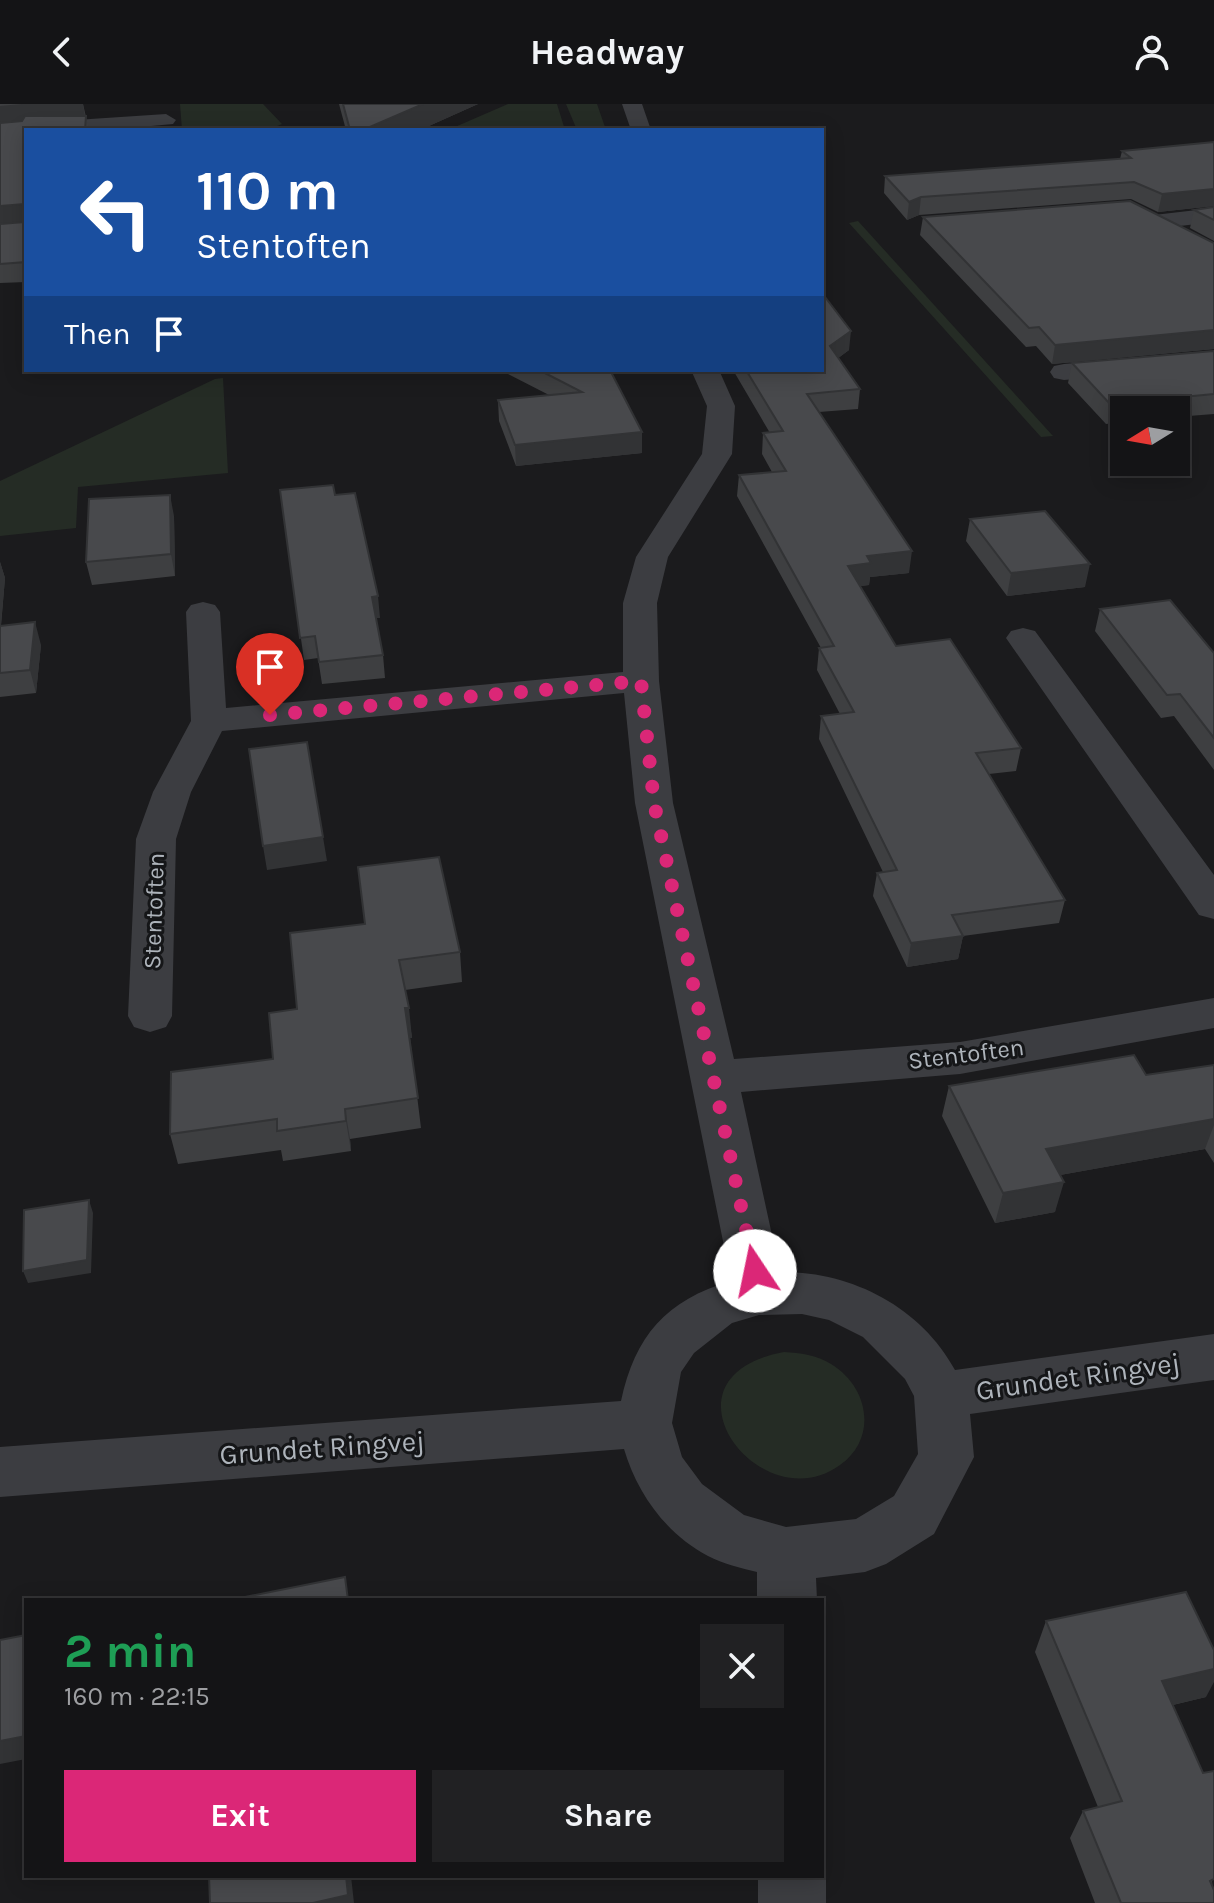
<!DOCTYPE html>
<meta charset="utf-8">
<style>
:root{--surface:#141416;--page:#212123;--text:#f1f3f6;--muted:#9d9ea1;--line:#333335;--accent:#db2777}
body{margin:0;font-family:Karla,sans-serif;background:var(--page);color:var(--text);height:100vh;display:flex;flex-direction:column;font-size:30px;white-space:nowrap}
*{box-sizing:border-box;margin:0}
p{font-size:26px;color:var(--muted)}
.icon{flex:none;width:44px;height:44px;fill:none;stroke:currentColor;stroke-width:2;stroke-linecap:round;stroke-linejoin:round}
.map{position:relative;flex:1;overflow:hidden}
.panel{position:absolute;left:24px;top:1494px;width:800px;height:280px;display:flex;flex-direction:column;background:var(--surface);border-radius:0px;box-shadow:0 4px 20px #0003,0 0 0 2px var(--line)}
.panel>*{flex:none}
.hud{position:absolute;left:24px;top:24px;width:800px;height:244px;border-radius:0px;box-shadow:0 4px 20px #0003,0 0 0 2px var(--line);background:#1a4fa0;color:#fff;overflow:hidden}
.needle{width:52px;rotate:259deg}
.tools{position:absolute;left:1110px;top:292px;display:grid;gap:16px}
.tools a{display:grid;place-items:center;width:80px;height:80px;border-radius:0px;background:var(--surface);box-shadow:0 4px 20px #0003,0 0 0 2px var(--line);font-size:40px}
.pin{position:absolute;display:grid;place-items:center;width:68px;height:68px;color:#fff;margin:-82px -34px;border-radius:50% 50% 50% 0;rotate:-45deg;box-shadow:0 0 8px #0007}
.pin .icon{rotate:45deg}
.me{position:absolute;width:88px;margin:-44px;rotate:349deg;stroke-linejoin:round;filter:drop-shadow(0 0 6px #0008)}
.turn{display:flex;align-items:center;gap:28px;height:168px;padding:0 40px;font-size:36px}
.turn .icon{width:104px;height:104px;stroke-width:2.5}
.turn b{display:block;font-size:56px;line-height:68px}
.then{display:flex;align-items:center;height:76px;padding:0 40px;background:#0003;gap:16px;font-size:30px}
.round{display:grid;place-items:center;flex:none;width:84px;height:84px;border-radius:0px;background:var(--page)}
.head{display:flex;align-items:center;justify-content:space-between;height:136px;padding:0 40px}
h1{font-size:48px;font-weight:700;line-height:60px;color:#1e9e55}
.cta{display:flex;gap:16px;margin-top:auto;padding:16px 40px}
.cta a{flex:1;height:92px;border-radius:0px;background:var(--accent);color:#fff;font-size:32px;font-weight:700;line-height:92px;text-align:center}
.cta a+a{background:var(--page);color:var(--text)}
header{display:flex;justify-content:space-between;align-items:center;height:104px;padding:0 40px;background:var(--surface);font-size:36px;font-weight:700}
.map>svg:first-child{display:block}
.green{fill:#252c25}
.lines{fill:none;stroke-linecap:round;stroke-linejoin:round}
.street{fill:#3c3d41;fill-rule:evenodd}
.wall{fill:#3e3f41}
.shaded-wall{fill:#323335}
.building{fill:#48494c;stroke:#323335;stroke-width:2}
.route{stroke:#db2777;stroke-width:14;stroke-dasharray:0 25.2}
.labels{text-anchor:middle;stroke-width:6;stroke-linejoin:round;paint-order:stroke}
.street-label{font-size:24px;fill:#aeb4bb;stroke:#151618}
.near-street-label{font-size:28px;fill:#aeb4bb;stroke:#151618}
</style>
<header><svg class="icon" aria-label="back" viewBox="0 0 24 24"><path d="M15 5l-7 7 7 7"/></svg>Headway<svg class="icon" aria-label="person" viewBox="0 0 24 24"><circle cx="12" cy="8" r="4"/><path d="M4 21q1-7 8-7t8 7"/></svg></header>
<div class="map">
<svg width="1214" height="1799" viewBox="0 0 1214 1799">
<rect width="100%" height="100%" fill="#1b1b1d"/>
<!-- green -->
<path class="green" d="M180,0h83l19,20 -14,6h-86z
M508,0h49l8,26h-117z
M566,0h31l9,26h-29z
M858,117l195,215 -12,1 -192,-214z
M223,274l5,95 -150,14 -2,41 -76,8v-55l215,-102z
M784,1248c16,1 33,3 47,12 38,23 47,74 9,101 -79,58 -191,-88 -56,-113z"/>
<g class="lines">
<!-- street -->
<path class="street" d="M622,0h20l9,26h-20z
M166,10l10,6 -3,4 -65,6h-82v5l-26,2v-12z
M1214,104v14l-60,7 -8,-2 -4,-5 4,-5 8,-2z
M1214,247v16l-150,13 -10,-2 -4,-6 4,-6 10,-2z
M691,266h28l16,36 -3,48 -64,103 -11,46 2,78 14,122 61,256 226,-17 254,-44v30l-254,46 -219,18 39,180c71,-1 141,35 175,98l259,-36v46l-244,34 4,43 -40,77 -48,30 -21,8 -49,6 1,22h-60v-28c-16,-4 -34,-8 -49,-16 -42,-22 -71,-63 -84,-107l-624,48v-50l621,-46c14,-65 45,-101 110,-120l-96,-478 -11,-110 -402,38 -31,61 -15,47 -4,177 -6,11 -16,5 -16,-5 -6,-11 8,-177 17,-47 38,-71 -5,-109 5,-7 12,-3 12,3 5,7 6,96 397,-36v-69l13,-46 66,-103 5,-48zM802,1210l27,6 34,17 42,42 9,17 4,58 -24,42 -38,23 -70,8 -42,-12 -42,-31 -20,-27 -10,-34 9,-51 13,-19 38,-30 27,-8z
M1023,524l12,3 179,244v44l-15,-4 -193,-277 5,-7z
M822,1763l4,9v27h-68v-27h64z"/>
</g>
<!-- wall -->
<path class="wall" d="M0,0h83l6,26h-63v152l-26,1z
M339,0h139l-58,26h-74z
M1214,38v64l-56,6 -27,-13 -212,16 -12,5 -23,-27 1,-17 235,-17 2,-8z
M1214,103v34l-24,-13 4,-18z
M923,113l291,26v106l-162,15 -16,-18 -10,1 -106,-112z
M822,189l27,57 -11,8 22,31 -2,20 -39,3 90,161 -39,4 -1,8 -9,1 36,60 125,102 -5,23 -27,3 76,126 -6,23 -96,13 -5,23 -51,8 -34,-71 4,-23 6,-1 -64,-133 2,-23 19,-2 -23,-44 2,-22h2l-84,-152 2,-21 33,-3 -10,-18 1,-21h7l-37,-63h89z
M1214,247v63l-38,3v-7h-52v12l-18,2 -38,-41 4,-20z
M500,266h110l32,83 -126,13 -17,-45 -1,-21 51,-5z
M280,386l55,5 45,123h-4l7,37 2,23 -63,6 -4,-26 -14,2z
M174,412l1,60 -83,9 -6,-23z
M970,415l115,68 -78,9 -41,-55z
M0,458l5,16 -4,48 40,19 -5,48 -36,4z
M1100,505l114,44v117l-40,-54 -13,2 -66,-87z
M290,829l170,19 2,30 -57,8 7,48h-2l11,90 -71,11 1,12 -68,10 -2,-11 -103,14 -8,-30 103,-75 24,-50z
M1214,961v98l-9,-14 -145,26 -5,37 -60,11 -53,-107 7,-30 197,-11z
M1046,1517l160,76 -33,8 30,68 11,130h-119l-25,-65 13,-27 15,-4 -63,-155z"/>
<!-- shaded-wall -->
<path class="shaded-wall" d="M22,0h61l2,12 -85,7v-17z
M423,0h55l-58,26h-57z
M1214,85v17l-56,6 4,-18z
M921,93l-2,18 -12,5 2,-18z
M24,100l2,19 -26,2v-19z
M1214,226v19l-162,15 3,-19z
M851,227l-2,19 -21,16 2,-20z
M642,328v21l-126,13 -1,-21z
M170,391l4,21 1,60 -4,-22z
M912,447l-3,22 -39,4 -1,8 -24,3 3,-22 19,-10z
M0,458l5,16 -5,57z
M1090,460l-5,23 -78,9 4,-23z
M378,492l2,22h-5l-3,-21z
M35,518l6,23 -5,48 -6,-23z
M323,733l4,24 -60,9 -4,-24z
M963,832l-5,23 -51,8 4,-24z
M405,904h4l3,30h-3z
M345,1005l5,30 1,12 -5,-30z
M1214,1015v6l-9,24 -167,30 8,-30z
M1064,1078l-9,30 -60,11 8,-30z
M89,1096l4,13 -2,60 -63,10 -5,-12z
M1214,1565v13l-8,15 -59,14 15,-30z
M26,1632v23l-26,5v-23z
M346,1772h5l3,27h-41z"/>
<!-- building -->
<path class="building" d="M343,0h80l-60,26h-13z
M25,12h61l-1,14h-59v132l-26,2v-40l24,-2v-18l-24,2v-83l22,-2z
M1214,38v47l-52,5 -28,-12 -213,15 -12,5 -24,-26 246,-18 -9,-7z
M1130,97l84,42v87l-159,15 -16,-18 -10,1 -106,-111z
M1214,103v13l-20,-10z
M822,189l29,38 -21,15 30,43 -53,5 105,157 -45,5 4,7 -23,3 48,80 54,-7 71,109 -45,5 89,147 -113,15 11,21 -52,7 -34,-70 20,-3 -76,-154 33,-4 -35,-64 15,-2 -95,-171 47,-4 -23,-38 20,-2 -37,-61h76z
M1214,247v43l-104,10 -38,-41z
M539,266h71l32,62 -127,13 -17,-45 84,-8z
M333,381l2,10 20,-2 23,103 -6,1 11,58 -64,7 -4,-26 -15,2 -20,-148z
M170,391l1,59 -85,8 3,-63z
M1045,407l45,53 -79,9 -41,-54z
M1170,496l44,53v85l-34,-44 -13,1 -67,-86z
M35,518l-5,48 -30,3v-47z
M307,638l16,95 -60,9 -14,-97z
M439,753l21,95 -61,8 10,48h-4l13,90 -73,11 1,12 -69,10v-12l-107,15 1,-62 102,-13 -4,-46 28,-4 -7,-76 75,-9 -7,-57z
M1134,951l12,20 68,-10v54l-168,30 18,33 -61,11 -54,-107z
M89,1096l-2,60 -64,11 1,-61z
M345,1473l3,23h-118z
M1186,1488l28,58v19l-52,12 41,92 11,-2v108l-4,2 4,9v13h-93l-38,-92 39,-10 -76,-180z
M26,1531v101l-26,5v-101z
M209,1772h137l2,19 -35,8h-103z"/>
<g class="lines">
<!-- route -->
<path class="route" d="M270,611l371,-34 13,122 101,468"/>
</g>
<g class="labels">
<!-- street labels -->
<g class="street-label">
<text transform="translate(154 807) rotate(-88)" y="8">Stentoften</text>
<text transform="translate(966 950) rotate(-7)" y="8">Stentoften</text>
</g>
<!-- near-street labels -->
<g class="near-street-label">
<text transform="translate(1078 1272) rotate(-8)" y="10">Grundet Ringvej</text>
<text transform="translate(322 1343) rotate(-4)" y="10">Grundet Ringvej</text>
</g>
</g>
</svg>
<div class="tools">
<a><svg class="needle" viewBox="-14 -14 28 28"><path d="M0-13l5 13h-10z" fill="#e53935"/><path d="M0 13l5-13h-10z" fill="#9d9ea1"/></svg></a>
</div>
<div class="pin" style="left:270px;top:611px;background:#d93025"><svg class="icon" aria-label="arrive" viewBox="0 0 24 24"><path d="M6 21V4h12l-3 4 3 4H6"/></svg></div>
<svg class="me" style="left:755px;top:1167px" viewBox="-20 -20 40 40"><circle r="19" fill="#fff"/><path d="M0-13L10 11 0 6-10 11z" fill="#db2777"/></svg>
<div class="hud">
<div class="turn"><svg class="icon" aria-label="left" viewBox="0 0 24 24"><path d="M17 20v-9H6M10 6l-5 5 5 5"/></svg><div><b>110 m</b>Stentoften</div></div>
<div class="then">Then<svg class="icon" aria-label="arrive" viewBox="0 0 24 24"><path d="M6 21V4h12l-3 4 3 4H6"/></svg></div>
</div>
<section class="panel">
<div class="head"><div><h1>2 min</h1><p>160 m · 22:15</p></div><a class="round"><svg class="icon" aria-label="close" viewBox="0 0 24 24"><path d="M6 6l12 12M18 6L6 18"/></svg></a></div>
<div class="cta"><a>Exit</a><a>Share</a></div>
</section>
</div>
